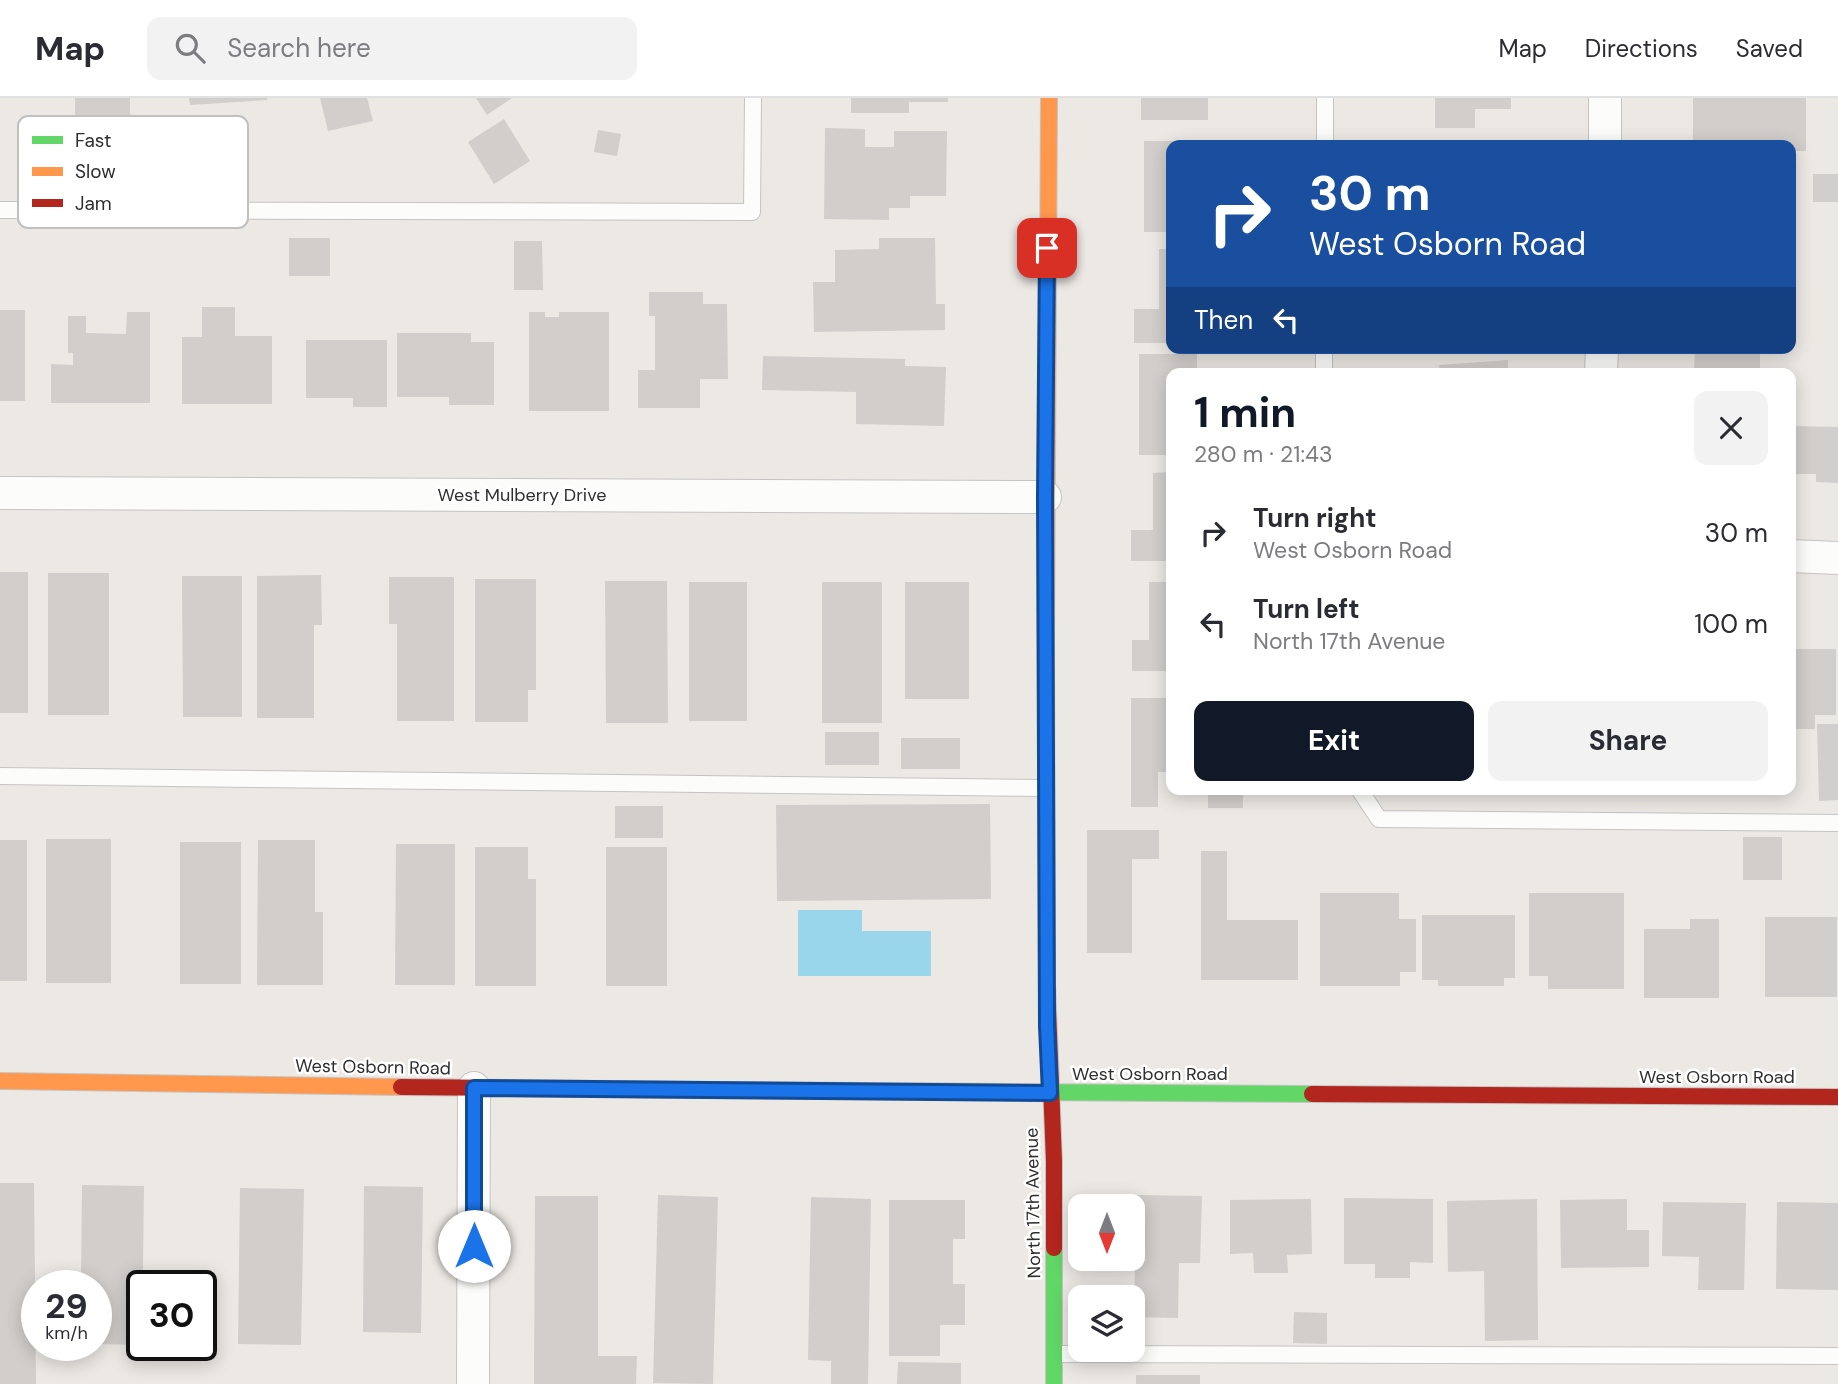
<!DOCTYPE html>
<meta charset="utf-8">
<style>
:root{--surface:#fff;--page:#f2f2f3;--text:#2b2b33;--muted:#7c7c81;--line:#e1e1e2;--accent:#111827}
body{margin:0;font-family:"DM Sans",sans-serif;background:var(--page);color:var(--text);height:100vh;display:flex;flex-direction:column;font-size:26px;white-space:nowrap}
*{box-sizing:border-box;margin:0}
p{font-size:23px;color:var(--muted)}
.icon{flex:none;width:38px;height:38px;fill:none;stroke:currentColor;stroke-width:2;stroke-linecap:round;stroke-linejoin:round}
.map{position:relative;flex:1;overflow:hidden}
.details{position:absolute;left:1166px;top:270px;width:630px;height:427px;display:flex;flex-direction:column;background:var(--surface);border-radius:14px;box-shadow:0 4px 18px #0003}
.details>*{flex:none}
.banner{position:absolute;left:1166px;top:42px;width:630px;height:214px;border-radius:14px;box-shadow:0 4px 18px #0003;background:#1a4fa0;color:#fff;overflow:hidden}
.needle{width:46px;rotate:180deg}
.tools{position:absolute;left:1068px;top:1096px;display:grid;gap:14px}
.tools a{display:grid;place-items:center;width:77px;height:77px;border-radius:14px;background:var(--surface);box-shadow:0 4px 18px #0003;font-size:35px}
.speed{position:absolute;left:21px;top:1172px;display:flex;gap:14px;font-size:35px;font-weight:700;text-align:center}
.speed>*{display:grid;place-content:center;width:91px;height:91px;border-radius:50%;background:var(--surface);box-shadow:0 4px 18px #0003;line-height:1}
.speed small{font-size:18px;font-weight:400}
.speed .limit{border:4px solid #111;border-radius:10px;background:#fff;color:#111}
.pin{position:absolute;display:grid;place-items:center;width:60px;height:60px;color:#fff;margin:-30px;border-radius:14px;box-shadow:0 4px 10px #0006}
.me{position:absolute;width:77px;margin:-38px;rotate:0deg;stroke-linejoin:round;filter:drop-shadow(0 0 5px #0008)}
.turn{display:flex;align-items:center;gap:24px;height:147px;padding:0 28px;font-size:32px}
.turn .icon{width:91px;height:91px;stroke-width:2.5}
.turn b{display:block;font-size:49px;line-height:60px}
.then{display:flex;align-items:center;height:66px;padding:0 28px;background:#0003;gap:14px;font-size:26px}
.round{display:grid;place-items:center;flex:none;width:74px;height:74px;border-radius:14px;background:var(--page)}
.overview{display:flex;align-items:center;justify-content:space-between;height:119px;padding:0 28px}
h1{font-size:42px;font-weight:700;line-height:52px;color:var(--accent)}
.cta{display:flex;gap:14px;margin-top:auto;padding:14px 28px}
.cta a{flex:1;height:80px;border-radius:14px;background:var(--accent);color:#fff;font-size:28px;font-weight:700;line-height:80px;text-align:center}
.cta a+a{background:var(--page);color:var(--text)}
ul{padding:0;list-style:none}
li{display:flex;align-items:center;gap:21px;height:91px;padding:0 28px}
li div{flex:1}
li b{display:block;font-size:26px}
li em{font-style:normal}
header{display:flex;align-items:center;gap:42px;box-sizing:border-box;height:98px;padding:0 35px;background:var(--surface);border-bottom:2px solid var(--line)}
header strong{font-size:33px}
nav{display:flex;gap:38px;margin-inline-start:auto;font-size:24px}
.search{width:490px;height:63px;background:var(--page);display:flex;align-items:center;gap:18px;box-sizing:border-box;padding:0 24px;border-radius:14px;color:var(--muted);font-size:26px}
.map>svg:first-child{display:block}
.water{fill:#99d6ec}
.building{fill:#d1cecb}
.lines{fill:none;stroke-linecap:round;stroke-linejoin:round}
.lane-casing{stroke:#c5c4c5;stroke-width:18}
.street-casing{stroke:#c5c4c5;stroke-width:34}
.fast-casing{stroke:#c5c4c5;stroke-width:18}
.slow-casing{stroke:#c5c4c5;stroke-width:18}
.jam-casing{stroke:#c5c4c5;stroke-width:18}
.lane{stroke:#fcfcfb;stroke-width:16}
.street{stroke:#fcfcfb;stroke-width:32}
.fast{stroke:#63d668;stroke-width:16}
.slow{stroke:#ff974d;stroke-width:16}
.jam{stroke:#b3261e;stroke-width:16}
.route-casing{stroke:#114b97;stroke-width:18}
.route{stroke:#1a73e8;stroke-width:12}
.labels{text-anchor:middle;stroke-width:5;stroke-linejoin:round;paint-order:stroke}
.street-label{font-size:18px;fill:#2e2e2e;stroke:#fff}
.key{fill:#fff;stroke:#c0c0c0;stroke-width:2}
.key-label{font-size:19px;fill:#2e2e2e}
</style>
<header>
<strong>Map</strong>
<div class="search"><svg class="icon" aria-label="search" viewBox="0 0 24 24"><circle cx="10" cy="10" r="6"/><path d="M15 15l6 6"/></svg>Search here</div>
<nav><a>Map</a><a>Directions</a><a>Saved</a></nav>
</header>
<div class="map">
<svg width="1838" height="1286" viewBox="0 0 1838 1286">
<rect width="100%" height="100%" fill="#ece8e4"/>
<!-- water -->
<path class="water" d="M798,812h64v21h69v45h-133z"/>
<!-- building -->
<path class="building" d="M75,0h55v29h-55z
M189,0h78v2l-77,5z
M320,0h47l6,23 -45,10z
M476,0h36l-25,17z
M851,0h97v4h-39v11h-58z
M1141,0h67v22h-67z
M1435,0h76v11h-36v19h-40z
M1693,0h113v53h-16v-6h-97z
M504,21l26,42 -36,23 -26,-42z
M825,30l40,1v18h29v-16h53l-1,65h-36v12h-21v12l-65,-1z
M598,32l23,4 -4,22 -23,-4z
M1144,43h69v4h-42v87h-27z
M1813,76h25v28h-25z
M289,140h41v38h-41z
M879,140h56l1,66h9v26l-131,2 -1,-50h22v-32l44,-1z
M514,143h28l1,49h-29z
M1159,151h12v94h-37v-34h25z
M649,194h54v12h24l1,75h-28v29h-62v-38h17v-54h-6z
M202,209h33v29h37v68h-90v-67h20z
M0,212h25v91h-25z
M127,214h23v91h-99v-39l22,1v-12h-5v-37h18v17l40,1z
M529,214h16v5h14v-5h50v99h-80z
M397,235h74v9h23v63h-45v-8h-52z
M306,242h81v67h-34v-9h-47z
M1422,250h82v3h-82z
M1695,250h65v25h-66z
M1139,256h58v19h-26v82h-32z
M763,258l142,3v7l41,1 -2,59 -88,-2v-32l-94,-2z
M1508,262v13h-68l-1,-8z
M1790,328l48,1v56l-22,-1v-8h-26z
M1171,374v89h-40v-31h22v-57z
M0,474h28v141h-28z
M48,475h61v142h-61z
M321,477l1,50h-8v93h-57v-142z
M182,478h60v141h-59z
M389,479h65v144h-57v-97h-8z
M475,481h61v111h-8v32h-53z
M605,483h62l1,142h-62z
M689,484h58v139h-58z
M822,484h60v141h-60z
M905,484h64v117h-64z
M1149,484h22v89h-39v-31h17z
M1790,551h46v66h-21v14h-25z
M1131,600h40v74h-13v35h-27z
M1817,626h21v76l-19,1z
M825,634h54v33h-54z
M901,640h59v31h-59z
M1208,691h35v19h-35z
M990,706l1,95 -214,2 -1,-96z
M615,708h48v32h-48z
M1087,732h72v29h-27v94h-45z
M1743,739h39v43h-39z
M46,741h65v144h-65z
M0,742h27v141h-27z
M258,742h57v72h8v73h-66z
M180,744h61v142h-61z
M396,746h59v141h-60z
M475,749h53v32h8v107h-61z
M606,749h61v139h-61z
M1201,753h26v69h71v60h-97z
M1320,795h79v26h17v53h-16v14h-80z
M1529,795h95v96h-76v-13h-19z
M1422,817h93v63h-11v8h-66v-6h-16z
M1765,819h72v80h-72z
M1690,821h29v79h-75v-69h46z
M0,1085h34l2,201h-36z
M82,1087l62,1 -2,159 -46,-1v-58h-15z
M364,1088l59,1 -2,146 -58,-1z
M240,1090l64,1 -3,156 -63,-1z
M658,1097l60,2 -5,187 -60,-1z
M1136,1097l66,1 -2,67h-21l-1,55 -44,-1z
M535,1098h63v160h39l-1,28h-102z
M811,1099l60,2 -3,185h-37v-23l-23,-1z
M1344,1100l89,1v64l-23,-1v16h-35v-14h-31z
M1311,1101l1,55 -25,1 1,18h-34l-1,-20 -23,1v-54z
M1537,1101l1,141 -53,1 -1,-70 -36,1 -1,-71z
M1627,1101v31h22v37l-88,1 -1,-68z
M889,1102h76v39h-12v45h12v41h-25v31h-51z
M1663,1104l83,1 -2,87h-46l1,-33 -37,-1z
M1777,1104l61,1v87l-62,-1z
M1294,1214l33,1v31l-34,-1z
M898,1264l63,1v21h-64z
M1136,1277h64v9h-64z"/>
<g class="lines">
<defs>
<path id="lane" d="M1325,47v-47
M0,112l752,2 1,-114
M1324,275v-25
M0,678l1046,12
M1359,691l20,30 459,4
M1054,1256l784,2"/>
<path id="street" d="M1605,47v-47
M1601,275l1,-25
M0,395l1045,4
M1790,458l48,2
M473,1286l1,-296"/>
<path id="fast" d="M1046,544l1,341
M710,992l602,4
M1054,1150v136"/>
<path id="slow" d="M1046,544l3,-544
M0,983l401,6"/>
<path id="jam" d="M1047,885l7,178v87
M401,989l309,3
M1312,996l526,3"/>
</defs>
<!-- lane casing -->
<use href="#lane" class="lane-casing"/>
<!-- street casing -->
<use href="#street" class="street-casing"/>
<!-- fast casing -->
<use href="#fast" class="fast-casing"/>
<!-- slow casing -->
<use href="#slow" class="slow-casing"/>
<!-- jam casing -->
<use href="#jam" class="jam-casing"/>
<!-- lane -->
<use href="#lane" class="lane"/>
<!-- street -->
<use href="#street" class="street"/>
<!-- fast -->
<use href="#fast" class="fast"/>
<!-- slow -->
<use href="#slow" class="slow"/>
<!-- jam -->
<use href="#jam" class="jam"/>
</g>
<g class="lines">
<defs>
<path id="route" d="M474,1148v-158l576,5 -3,-67 -2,-529 2,-249"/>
</defs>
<!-- route casing -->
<use href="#route" class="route-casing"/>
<!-- route -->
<use href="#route" class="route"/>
</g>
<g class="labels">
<!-- street labels -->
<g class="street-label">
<text x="522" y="403">West Mulberry Drive</text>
<text transform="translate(373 969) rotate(1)" y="6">West Osborn Road</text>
<text x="1150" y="982">West Osborn Road</text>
<text x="1717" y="985">West Osborn Road</text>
<text transform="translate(1033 1105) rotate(-91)" y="6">North 17th Avenue</text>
</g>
</g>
<!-- legend -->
<rect x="18" y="18" width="230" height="112" rx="10" class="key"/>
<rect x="32" y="38" width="31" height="8" fill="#63d668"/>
<rect x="32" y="69" width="31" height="9" fill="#ff974d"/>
<rect x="32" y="101" width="31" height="8" fill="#b3261e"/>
<g class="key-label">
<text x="75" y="49">Fast</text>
<text x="75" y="80">Slow</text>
<text x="75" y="112">Jam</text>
</g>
</svg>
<div class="tools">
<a><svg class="needle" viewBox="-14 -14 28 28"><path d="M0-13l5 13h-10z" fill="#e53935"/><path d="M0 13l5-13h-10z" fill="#7c7c81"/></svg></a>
<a><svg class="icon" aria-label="layers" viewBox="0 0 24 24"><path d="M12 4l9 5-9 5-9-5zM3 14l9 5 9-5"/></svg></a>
</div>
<div class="speed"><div>29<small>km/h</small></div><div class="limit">30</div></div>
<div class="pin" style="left:1047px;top:150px;background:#d93025"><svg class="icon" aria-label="arrive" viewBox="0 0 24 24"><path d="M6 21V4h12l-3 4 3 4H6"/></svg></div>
<svg class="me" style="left:474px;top:1148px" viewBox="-20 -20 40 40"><circle r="19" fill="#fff"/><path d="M0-13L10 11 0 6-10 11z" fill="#1a73e8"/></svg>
<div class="banner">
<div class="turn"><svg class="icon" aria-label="right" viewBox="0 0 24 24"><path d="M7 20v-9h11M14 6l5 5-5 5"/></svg><div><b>30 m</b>West Osborn Road</div></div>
<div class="then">Then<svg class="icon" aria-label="left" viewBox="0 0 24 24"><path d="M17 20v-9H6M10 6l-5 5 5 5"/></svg></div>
</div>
<section class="details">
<div class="overview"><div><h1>1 min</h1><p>280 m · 21:43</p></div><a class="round"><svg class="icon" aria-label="close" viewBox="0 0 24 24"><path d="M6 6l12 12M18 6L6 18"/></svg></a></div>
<ul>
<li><svg class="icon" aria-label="right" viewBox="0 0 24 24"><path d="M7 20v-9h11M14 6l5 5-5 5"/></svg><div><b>Turn right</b><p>West Osborn Road</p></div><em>30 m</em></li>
<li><svg class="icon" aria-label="left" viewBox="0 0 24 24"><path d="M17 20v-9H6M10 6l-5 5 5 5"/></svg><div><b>Turn left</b><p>North 17th Avenue</p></div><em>100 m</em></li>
</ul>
<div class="cta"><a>Exit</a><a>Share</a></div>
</section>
</div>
